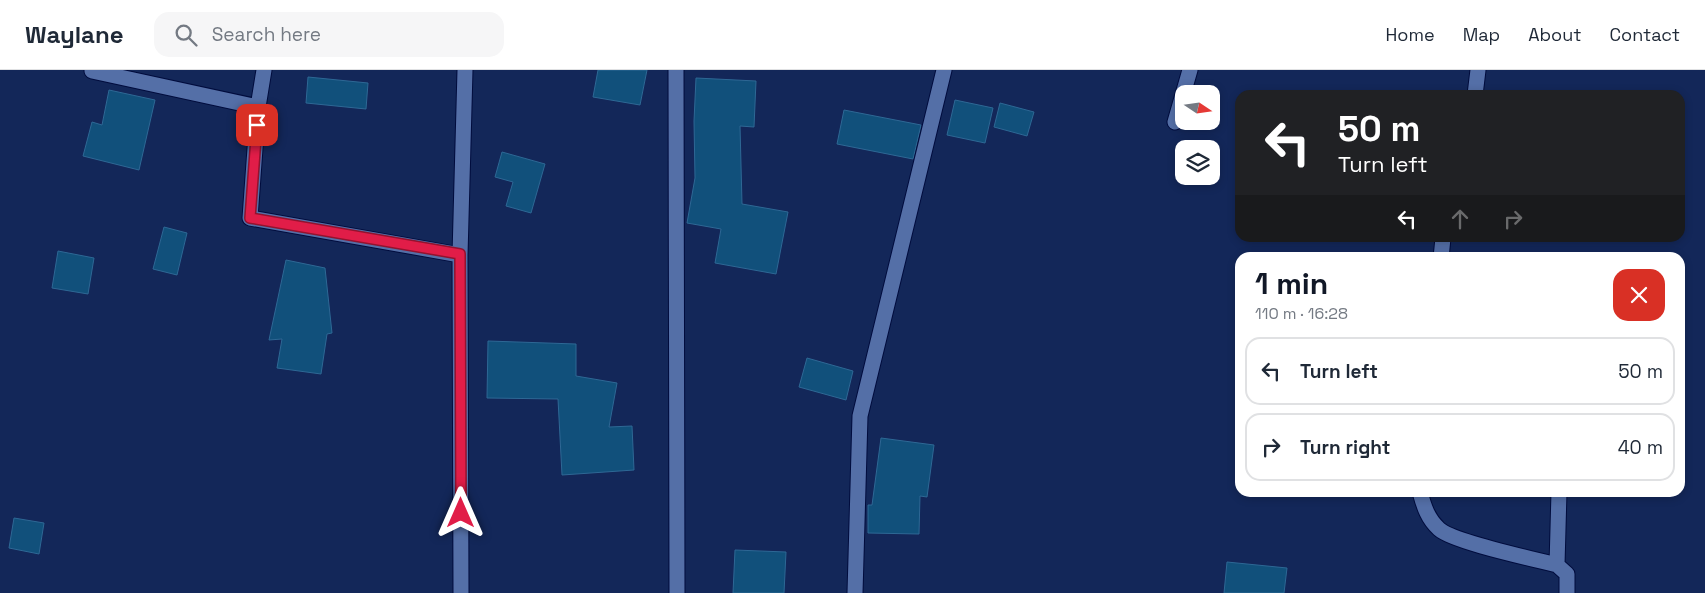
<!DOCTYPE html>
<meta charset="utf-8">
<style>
:root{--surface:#fff;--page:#f6f6f7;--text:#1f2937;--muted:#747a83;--line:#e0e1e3;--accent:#111827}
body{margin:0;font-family:"Space Grotesk",sans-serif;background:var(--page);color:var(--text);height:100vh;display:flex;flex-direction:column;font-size:19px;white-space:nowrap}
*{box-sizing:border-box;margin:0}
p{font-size:16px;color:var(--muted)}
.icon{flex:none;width:28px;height:28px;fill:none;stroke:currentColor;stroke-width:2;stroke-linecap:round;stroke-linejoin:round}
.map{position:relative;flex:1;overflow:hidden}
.drawer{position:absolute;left:1235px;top:182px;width:450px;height:245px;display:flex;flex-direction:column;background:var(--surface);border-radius:15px;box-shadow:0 2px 8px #0003}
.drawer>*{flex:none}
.top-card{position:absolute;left:1235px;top:20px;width:450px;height:152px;border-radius:15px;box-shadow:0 2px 8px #0003;background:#202124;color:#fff;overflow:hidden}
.needle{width:32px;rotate:103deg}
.controls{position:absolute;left:1175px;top:15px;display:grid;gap:10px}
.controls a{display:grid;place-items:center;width:45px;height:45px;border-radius:10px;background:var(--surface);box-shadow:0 2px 8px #0003;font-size:25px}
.pin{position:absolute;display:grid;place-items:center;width:42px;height:42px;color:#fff;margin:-21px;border-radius:10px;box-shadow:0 2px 8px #0006}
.me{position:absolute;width:55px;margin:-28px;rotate:0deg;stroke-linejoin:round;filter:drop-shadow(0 0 4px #0008)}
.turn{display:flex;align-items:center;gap:18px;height:105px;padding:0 20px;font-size:22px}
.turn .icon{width:65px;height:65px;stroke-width:2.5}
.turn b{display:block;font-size:35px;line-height:42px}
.lanes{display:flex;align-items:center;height:48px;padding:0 20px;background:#0003;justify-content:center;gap:25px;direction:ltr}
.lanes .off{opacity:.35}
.round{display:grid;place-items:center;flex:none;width:52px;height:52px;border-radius:15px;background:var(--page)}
.headline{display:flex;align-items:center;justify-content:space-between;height:85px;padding:0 20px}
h1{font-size:30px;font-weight:700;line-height:38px;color:var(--accent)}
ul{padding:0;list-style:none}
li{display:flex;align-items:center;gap:15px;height:68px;margin:0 10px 8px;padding:0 10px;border:2px solid var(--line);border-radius:15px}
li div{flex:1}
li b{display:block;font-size:19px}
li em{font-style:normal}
header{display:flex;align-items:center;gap:30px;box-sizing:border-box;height:70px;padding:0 25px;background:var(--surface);border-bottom:1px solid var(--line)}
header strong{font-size:24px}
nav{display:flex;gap:28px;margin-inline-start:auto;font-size:18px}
.search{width:350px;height:45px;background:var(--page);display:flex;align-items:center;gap:12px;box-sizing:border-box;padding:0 18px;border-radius:15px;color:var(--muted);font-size:19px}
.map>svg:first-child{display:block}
.building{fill:#11507b;stroke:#2e6895}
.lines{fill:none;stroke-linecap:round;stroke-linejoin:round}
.street-casing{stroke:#010c3d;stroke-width:17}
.street{stroke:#546fa7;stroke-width:15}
.route-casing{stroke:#92132f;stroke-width:12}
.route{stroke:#e11d48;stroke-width:9}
</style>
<header>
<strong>Waylane</strong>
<div class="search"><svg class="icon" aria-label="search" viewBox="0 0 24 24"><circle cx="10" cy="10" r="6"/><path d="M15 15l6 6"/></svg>Search here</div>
<nav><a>Home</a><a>Map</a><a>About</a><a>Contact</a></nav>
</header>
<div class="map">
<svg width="1705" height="523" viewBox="0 0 1705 523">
<rect width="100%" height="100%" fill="#132759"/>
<!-- building -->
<path class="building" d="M598,0h49l-7,35 -47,-8z
M308,7l60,6 -2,26 -60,-6z
M696,8l60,3 -2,46 -14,-1 2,78 46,8 -12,62 -61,-11 6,-34 -34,-6 8,-45 -1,-57z
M109,20l46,10 -16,70 -56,-14 9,-34 10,3z
M955,30l38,8 -8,35 -38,-8z
M1000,33l34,9 -7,24 -33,-9z
M844,40l77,15 -8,34 -76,-15z
M502,82l43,12 -14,49 -25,-7 7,-24 -18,-5z
M164,157l23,6 -10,42 -24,-6z
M58,181l36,7 -6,36 -36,-6z
M286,190l39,8 7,65 -5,1 -6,40 -44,-6 5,-29 -13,1z
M488,271l88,3v32l41,7 -8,44 23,-1 2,44 -72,5 -4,-76 -71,-1z
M807,288l46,13 -7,29 -47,-13z
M881,368l53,7 -7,52 -7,-1 -1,38 -51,-1v-28h4z
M14,448l30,5 -5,31 -30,-6z
M735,480l51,2 -2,41h-51z
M1227,492l60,6 -3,25h-60z"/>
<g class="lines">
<defs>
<path id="street" d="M676,0l1,523
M92,1l166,36 6,-37
M1475,25l3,-25
M258,37l-8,111 210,37
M1175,52l15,-52
M1441,188l2,-20
M1420,422c4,15 8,27 19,37 14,13 95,30 118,36l10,9v19
M1557,495l2,-73
M461,523l-1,-338 5,-185
M855,523l5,-177 84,-346"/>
</defs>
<!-- street casing -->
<use href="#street" class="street-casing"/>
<!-- street -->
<use href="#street" class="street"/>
</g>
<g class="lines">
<defs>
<path id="route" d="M257,55l-7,93 210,36 1,259"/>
</defs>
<!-- route casing -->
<use href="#route" class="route-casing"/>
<!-- route -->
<use href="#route" class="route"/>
</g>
</svg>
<div class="controls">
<a><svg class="needle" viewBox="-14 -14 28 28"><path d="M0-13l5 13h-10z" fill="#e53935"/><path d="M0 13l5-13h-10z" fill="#747a83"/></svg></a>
<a><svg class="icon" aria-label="layers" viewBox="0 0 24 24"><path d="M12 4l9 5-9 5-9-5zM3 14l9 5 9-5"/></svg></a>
</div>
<div class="pin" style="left:257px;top:55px;background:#d93025"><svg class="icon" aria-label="arrive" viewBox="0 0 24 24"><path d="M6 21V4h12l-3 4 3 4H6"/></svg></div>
<svg class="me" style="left:461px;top:443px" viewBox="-20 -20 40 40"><path d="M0-17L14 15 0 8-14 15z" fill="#e11d48" stroke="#fff" stroke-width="4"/></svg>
<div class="top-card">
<div class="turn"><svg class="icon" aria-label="left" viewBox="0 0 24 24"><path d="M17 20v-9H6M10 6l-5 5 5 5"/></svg><div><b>50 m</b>Turn left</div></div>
<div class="lanes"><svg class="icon" aria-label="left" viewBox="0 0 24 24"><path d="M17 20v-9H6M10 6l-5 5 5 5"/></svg><svg class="icon off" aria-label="ahead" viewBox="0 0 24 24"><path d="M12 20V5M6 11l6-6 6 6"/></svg><svg class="icon off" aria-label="right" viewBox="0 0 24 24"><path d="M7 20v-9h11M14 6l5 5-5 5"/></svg></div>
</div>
<section class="drawer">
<div class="headline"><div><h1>1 min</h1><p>110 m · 16:28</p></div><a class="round" style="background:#d93025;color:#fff"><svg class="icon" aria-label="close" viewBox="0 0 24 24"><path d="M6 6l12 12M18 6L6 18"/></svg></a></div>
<ul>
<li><svg class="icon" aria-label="left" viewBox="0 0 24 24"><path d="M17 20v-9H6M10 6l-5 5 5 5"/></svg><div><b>Turn left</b></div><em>50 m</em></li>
<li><svg class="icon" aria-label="right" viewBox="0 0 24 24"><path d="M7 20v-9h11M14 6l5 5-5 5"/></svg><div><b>Turn right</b></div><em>40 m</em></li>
</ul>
</section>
</div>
